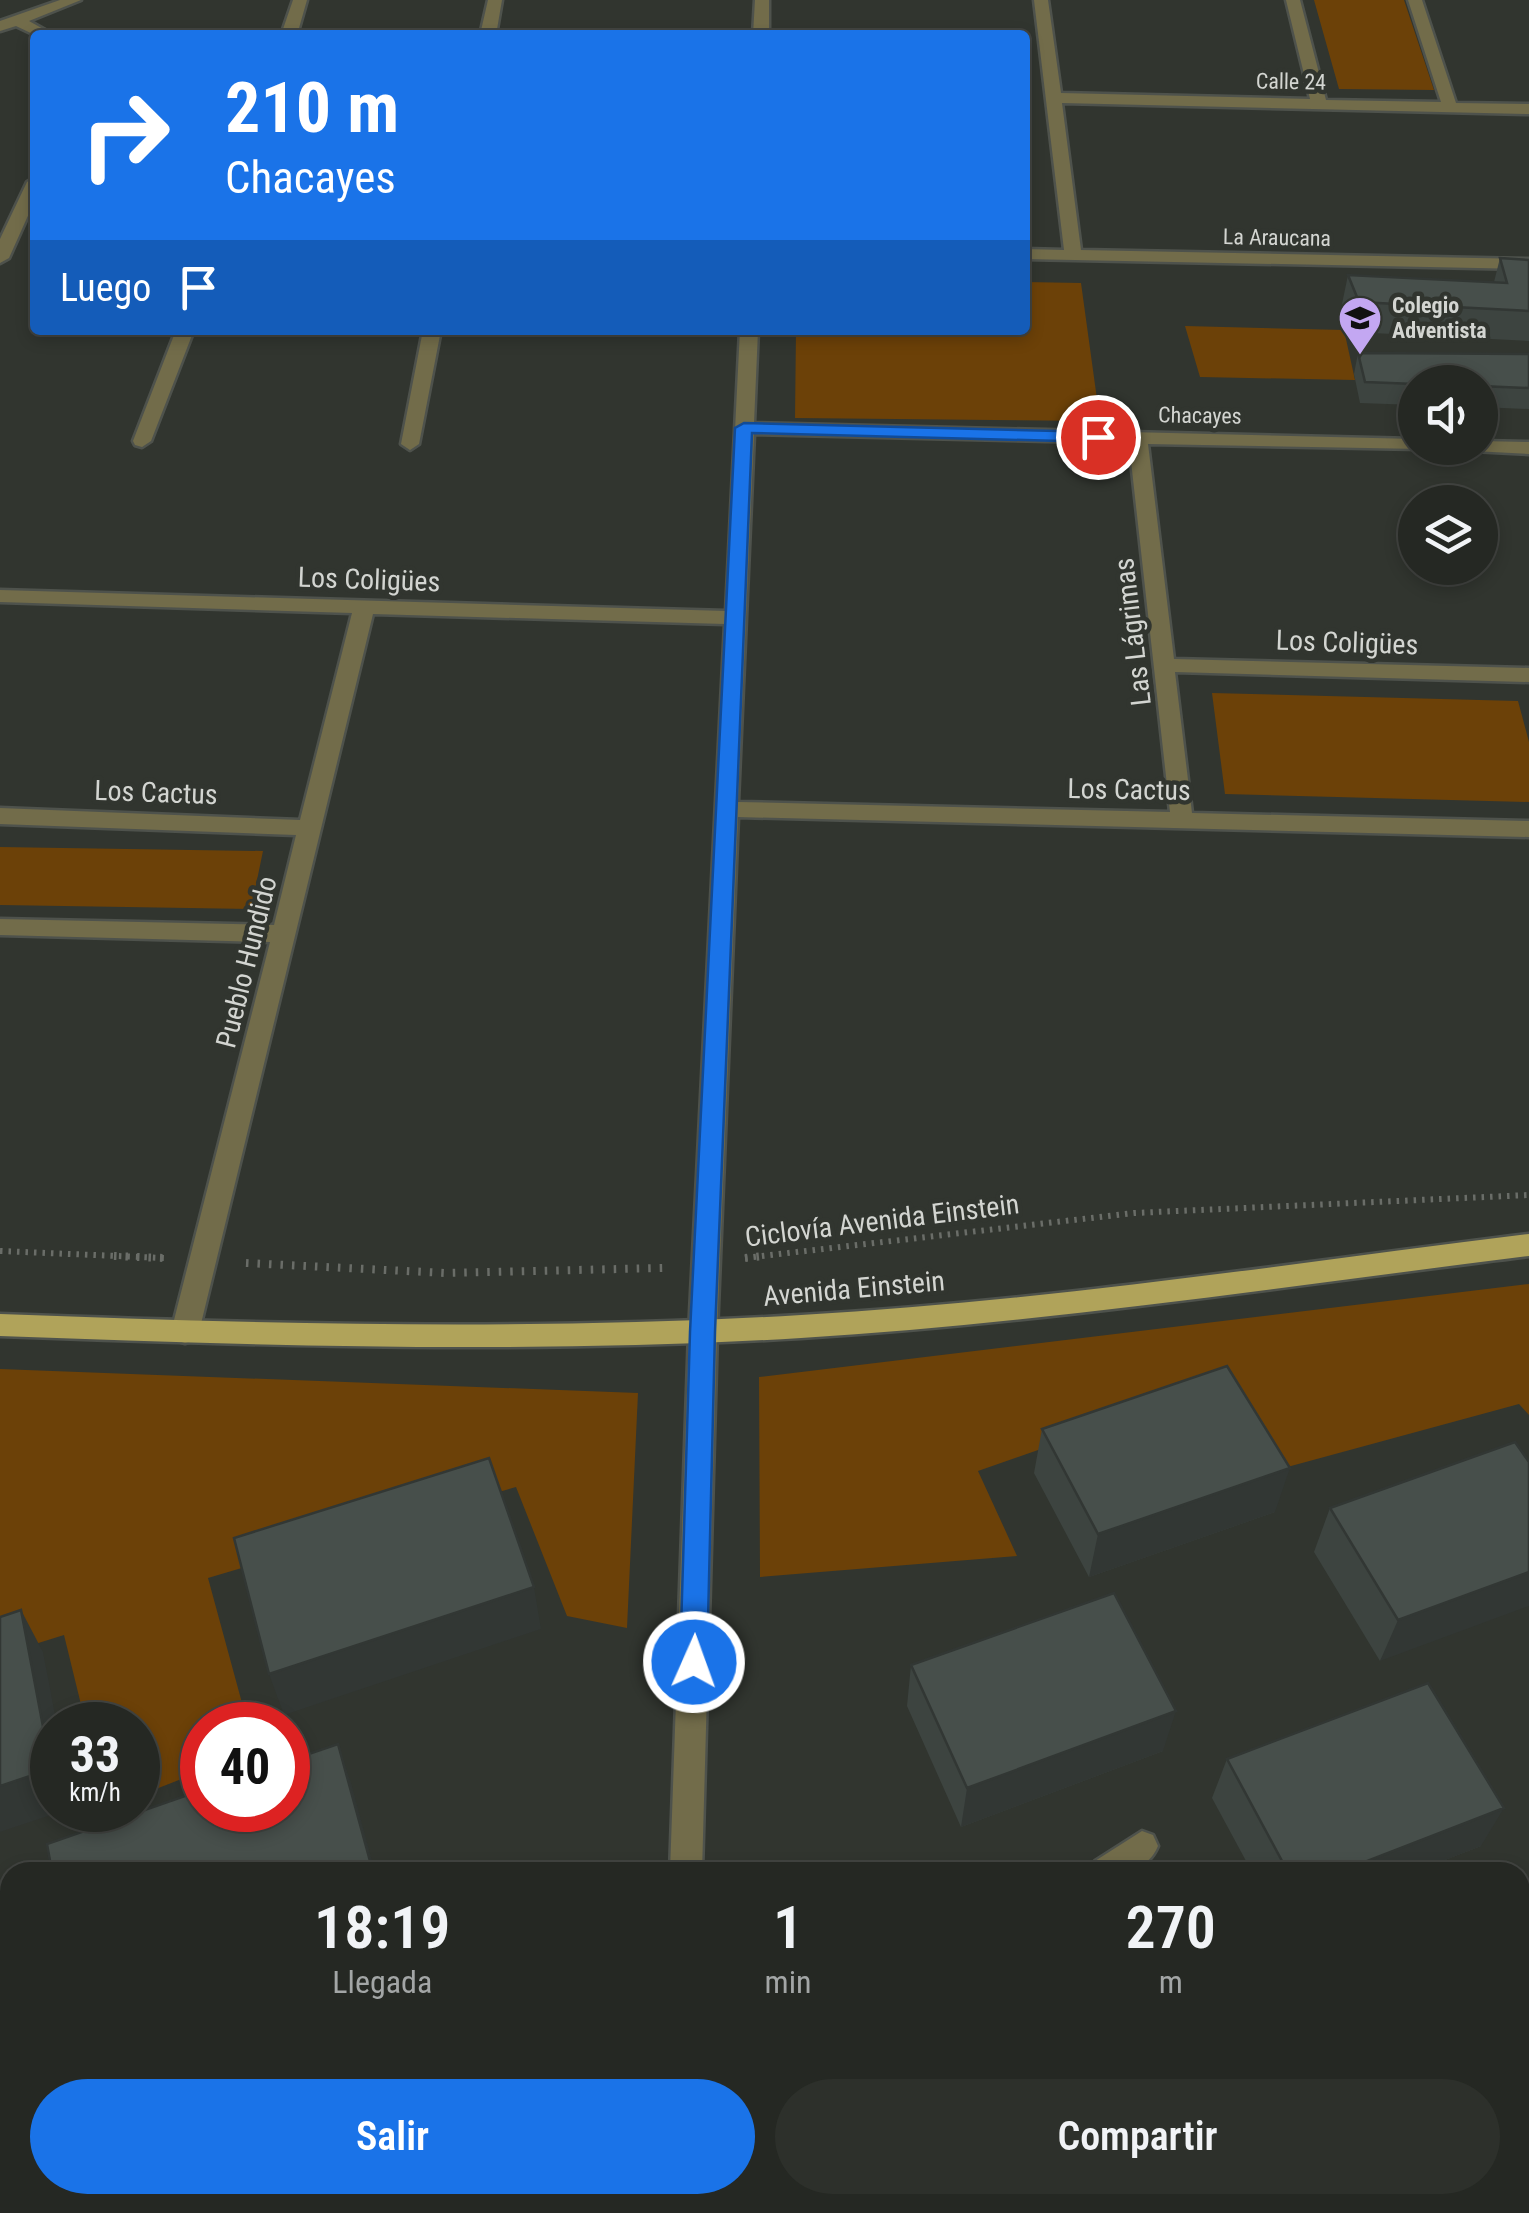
<!DOCTYPE html>
<html lang="es">
<meta charset="utf-8">
<style>
:root{--surface:#252823;--page:#2d302b;--text:#f1f3f6;--muted:#a3a6a6;--line:#424441;--accent:#1a73e8}
body{margin:0;font-family:"Roboto Condensed",sans-serif;background:var(--page);color:var(--text);height:100vh;display:flex;flex-direction:column;font-size:38px;white-space:nowrap}
*{box-sizing:border-box;margin:0}
p{font-size:32px;color:var(--muted)}
.icon{flex:none;width:55px;height:55px;fill:none;stroke:currentColor;stroke-width:2;stroke-linecap:round;stroke-linejoin:round}
.map{position:relative;flex:1;overflow:hidden}
.drawer{position:absolute;left:0px;top:1862px;width:1530px;height:352px;display:flex;flex-direction:column;background:var(--surface);border-radius:30px 30px 0 0;box-shadow:0 5px 15px #0003,0 0 0 2px var(--line)}
.drawer>*{flex:none}
.banner{position:absolute;left:30px;top:30px;width:1000px;height:305px;border-radius:10px;box-shadow:0 5px 15px #0003,0 0 0 2px var(--line);background:#1a73e8;color:#fff;overflow:hidden}
.controls{position:absolute;left:1398px;top:365px;display:grid;gap:20px}
.controls a{display:grid;place-items:center;width:100px;height:100px;border-radius:50%;background:var(--surface);box-shadow:0 5px 15px #0003,0 0 0 2px var(--line);font-size:50px}
.speed{position:absolute;left:30px;top:1702px;display:flex;gap:20px;font-size:50px;font-weight:700;text-align:center}
.speed>*{display:grid;place-content:center;width:130px;height:130px;border-radius:50%;background:var(--surface);box-shadow:0 5px 15px #0003,0 0 0 2px var(--line);line-height:1}
.speed small{font-size:25px;font-weight:400}
.speed .limit{border:15px solid #d22;background:#fff;color:#111}
.pin{position:absolute;display:grid;place-items:center;width:85px;height:85px;color:#fff;margin:-42px;border:5px solid #fff;border-radius:50%;box-shadow:0 2px 10px #0007}
.me{position:absolute;width:110px;margin:-55px;rotate:2deg;stroke-linejoin:round;filter:drop-shadow(0 0 8px #0008)}
.turn{display:flex;align-items:center;gap:35px;height:210px;padding:0 30px;font-size:45px}
.turn .icon{width:130px;height:130px;stroke-width:2.5}
.turn b{display:block;font-size:70px;line-height:85px}
.then{display:flex;align-items:center;height:95px;padding:0 30px;background:#0003;gap:20px;font-size:38px}
.eta{display:flex;justify-content:space-evenly;align-items:center;height:170px;text-align:center}
.eta b{font-size:60px;font-weight:600;line-height:70px}
.button{display:flex;gap:20px;margin-top:auto;padding:20px 30px}
.button a{flex:1;height:115px;border-radius:60px;background:var(--accent);color:#fff;font-size:40px;font-weight:600;line-height:115px;text-align:center}
.button a+a{background:var(--page);color:var(--text)}
.map>svg:first-child{display:block}
.green{fill:#6c4108}
.lines{fill:none;stroke-linecap:round;stroke-linejoin:round}
.minor-casing{stroke:#4e524c;stroke-width:5}
.major-casing{stroke:#4e524c;stroke-width:5}
.path-far1{stroke:#6a6d68;stroke-width:6;stroke-dasharray:2.5 6;stroke-linecap:butt}
.path{stroke:#6a6d68;stroke-width:8;stroke-dasharray:2.5 9;stroke-linecap:butt}
.minor{fill:#726c4a;fill-rule:evenodd}
.major{fill:#b0a35a;fill-rule:evenodd}
.wall{fill:#3d4440}
.shaded-wall{fill:#323734}
.building{fill:#474f4b;stroke:#323734;stroke-width:2.5}
.route{fill:#1a73e8;stroke:#114b97;stroke-width:2.5}
.labels{text-anchor:middle;stroke-width:9;stroke-linejoin:round;paint-order:stroke}
.far-street-label{font-size:22px;fill:#d3d5d1;stroke:#31352f}
.far-poi-label{font-size:22px;font-weight:bold;fill:#d3d5d1;stroke:#31352f;text-anchor:start}
.street-label{font-size:28px;fill:#d3d5d1;stroke:#31352f}
</style>
<div class="map">
<svg width="1529" height="2213" viewBox="0 0 1529 2213">
<rect width="100%" height="100%" fill="#31352f"/>
<!-- green -->
<path class="green" d="M1314,0h90l30,90 -95,-1z
M1025,282l56,1 19,138 -305,-3 1,-88h229z
M1185,326l159,4 11,50 -155,-3z
M1212,693l306,8 11,41v60l-304,-8z
M0,847l263,4 -12,58 -251,-4z
M1529,1284v131l-10,-11 -239,65 -56,-84 -246,86 39,85 -257,21 -1,-200z
M0,1369l638,24 -11,235 -60,-12 -51,-129 -308,91 40,147h-46v46l-64,25v-71h-52l-22,-90 -64,20z"/>
<g class="lines">
<defs>
<path id="minor" d="M60,0h21l-52,21 25,14h-19l-19,-9 -16,5v-10z
M293,0h14l-10,35h-16z
M488,0h14l-6,35h-16z
M755,0h14v35h-16z
M1034,0h14l13,93 249,6 -24,-99h14l26,100 115,2 -33,-102h14l34,103 73,1v10l-467,-11 19,147 448,9v10l-504,-10v-10l39,1z
M35,177v23l-26,58 -9,5v-24l27,-57z
M176,330h18l-43,111 -9,6 -7,-2 -2,-4z
M423,330h18l-22,114 -9,6 -9,-6z
M740,330h18l-4,93 661,16v9l7,1 -274,-5 26,215 355,9v14l-354,-10 17,141 337,8v16l-791,-20 -21,515 -15,540h-32l19,-540 36,-708 -352,-10 -174,718 -4,8 -10,3 -10,-3 -4,-8 99,-390 -270,-7v-16l274,6 22,-90 -296,-11v-16l300,12 52,-207 -352,-11v-12l726,21zM754,434l375,9 41,369 -432,-10z
M1480,441l49,1v12l-56,-3 -2,-3h9z
M1142,1831l11,4 5,11c-13,30 -40,26 -68,26l5,-11z
M0,2116l10,1v34l-10,-1z
M33,2205h36l-1,8h-36z
M657,2205h36l-1,8h-36z
M699,2205h222l4,8h-222z
M1056,2205h36l2,8h-36z"/>
<path id="major" d="M1529,1234v22c-242,30 -484,67 -728,82 -267,16 -534,8 -801,-2v-22c267,10 534,17 801,1 244,-14 486,-51 728,-81z"/>
</defs>
<!-- minor casing -->
<use href="#minor" class="minor-casing"/>
<!-- major casing -->
<use href="#major" class="major-casing"/>
<!-- path-far1 -->
<path class="path-far1" d="M0,1251l164,7
M745,1258l389,-45 395,-18"/>
<!-- path -->
<path class="path" d="M114,1256l50,2
M745,1258l19,-2
M246,1263l200,10 217,-5"/>
<!-- minor -->
<use href="#minor" class="minor"/>
<!-- major -->
<use href="#major" class="major"/>
</g>
<!-- wall -->
<path class="wall" d="M1500,258l29,2v81l-176,-9 -11,-28 6,-29 146,7z
M1358,353l171,1v55l-49,-2v-25h-65v23l-55,-2 -6,-29z
M1042,1429l233,83 -186,65 -55,-104z
M1515,1442l-135,219 -66,-109 16,-44z
M911,1665l252,86 -202,76 -54,-121z
M1227,1759l254,87 -67,26h-162l-40,-74z"/>
<!-- shaded-wall -->
<path class="shaded-wall" d="M1290,1468l-15,44 -186,65 9,-43z
M1529,1572v34l-149,55 18,-41z
M534,1587l7,42 -257,86 -15,-41z
M21,1610l22,42 14,73h-5v85h14l-66,22v-46z
M1176,1711l-13,40 -202,76 6,-39z
M338,1744l13,39 24,89h-2z
M1504,1808l-23,38 -67,26h-75z"/>
<!-- building -->
<path class="building" d="M1500,258l29,2v51l-170,-9 -11,-27 159,8z
M1358,353l171,1v34l-49,-2v-4h-65v2l-50,-2z
M1227,1366l63,102 -192,66 -56,-105z
M1515,1442l14,20v110l-131,48 -68,-112z
M489,1458l45,129 -265,87 -35,-136z
M1114,1593l62,118 -209,77 -56,-123z
M21,1610l30,159 -51,17v-169z
M1428,1683l76,125 -165,64h-51l-61,-113z
M338,1744l35,128h-321l-5,-28 155,-54v20h86v-49z"/>
<!-- route -->
<path class="route" d="M744,423l354,9 9,5 -9,5 -346,-9 -37,899 -8,330 -4,9 -9,4 -10,-4 -4,-9 10,-330 45,-904z"/>
<!-- icons -->
<defs>
<symbol id="school-pin" viewBox="-11 -11 22 30"><path d="M0 17L-7.5 6A9.5 9.5 0 1 1 7.5 6Z" fill="#c3a7f2" stroke="#31352f"/><path d="M0-5L7-2L0 1L-7-2ZM-4 1L0 2.5L4 1V4Q0 6-4 4Z" fill="#111"/></symbol>
</defs>
<g fill-rule="evenodd">
<use href="#school-pin" x="1335" y="293" width="50" height="68"/>
</g>
<g class="labels">
<!-- far-street labels -->
<g class="far-street-label">
<text transform="translate(1291 81) rotate(1)" y="8">Calle 24</text>
<text transform="translate(1277 237) rotate(1)" y="8">La Araucana</text>
<text transform="translate(1200 415) rotate(1)" y="8">Chacayes</text>
</g>
<!-- far-poi labels -->
<g class="far-poi-label">
<text x="1392" y="313">Colegio<tspan x="1392" dy="25">Adventista</tspan></text>
</g>
<!-- street labels -->
<g class="street-label">
<text transform="translate(369 579) rotate(2)" y="10">Los Coligües</text>
<text transform="translate(1132 632) rotate(-97)" y="10">Las Lágrimas</text>
<text transform="translate(1347 642) rotate(2)" y="10">Los Coligües</text>
<text transform="translate(1129 789) rotate(1)" y="10">Los Cactus</text>
<text transform="translate(156 792) rotate(2)" y="10">Los Cactus</text>
<text transform="translate(246 962) rotate(-76)" y="10">Pueblo Hundido</text>
<text transform="translate(882 1220) rotate(-7)" y="10">Ciclovía Avenida Einstein</text>
<text transform="translate(854 1288) rotate(-5)" y="10">Avenida Einstein</text>
</g>
</g>
</svg>
<div class="controls">
<a><svg class="icon" aria-label="sound" viewBox="0 0 24 24"><path d="M4 9h4l5-4v14l-5-4H4zM17 9q2 3 0 6"/></svg></a>
<a><svg class="icon" aria-label="layers" viewBox="0 0 24 24"><path d="M12 4l9 5-9 5-9-5zM3 14l9 5 9-5"/></svg></a>
</div>
<div class="speed"><div>33<small>km/h</small></div><div class="limit">40</div></div>
<div class="pin" style="left:1098px;top:437px;background:#d93025"><svg class="icon" aria-label="arrive" viewBox="0 0 24 24"><path d="M6 21V4h12l-3 4 3 4H6"/></svg></div>
<svg class="me" style="left:694px;top:1662px" viewBox="-20 -20 40 40"><circle r="17" fill="#1a73e8" stroke="#fff" stroke-width="3"/><path d="M0-11L8 9 0 5-8 9z" fill="#fff"/></svg>
<div class="banner">
<div class="turn"><svg class="icon" aria-label="right" viewBox="0 0 24 24"><path d="M7 20v-9h11M14 6l5 5-5 5"/></svg><div><b>210 m</b>Chacayes</div></div>
<div class="then">Luego<svg class="icon" aria-label="arrive" viewBox="0 0 24 24"><path d="M6 21V4h12l-3 4 3 4H6"/></svg></div>
</div>
<section class="drawer">
<div class="eta">
<div><b>18:19</b><p>Llegada</p></div>
<div><b>1</b><p>min</p></div>
<div><b>270</b><p>m</p></div>
</div>
<div class="button"><a>Salir</a><a>Compartir</a></div>
</section>
</div>
